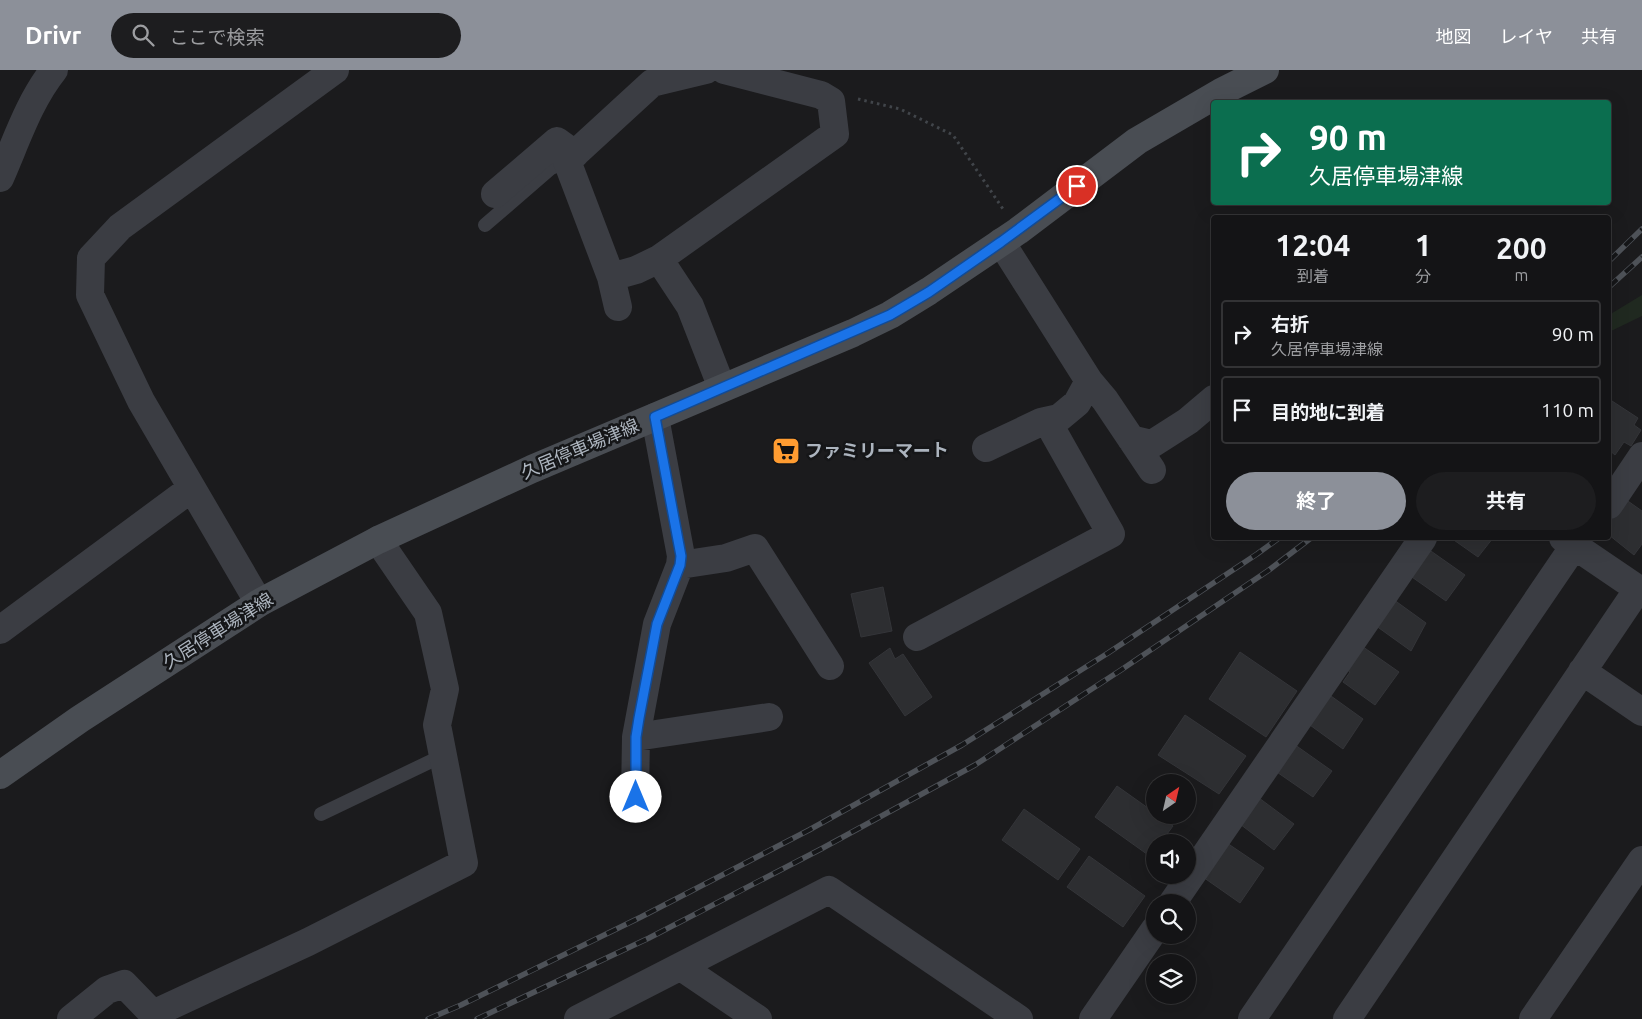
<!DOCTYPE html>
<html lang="ja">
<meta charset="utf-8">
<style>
:root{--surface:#141416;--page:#1d1d1f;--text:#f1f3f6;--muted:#9d9ea1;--line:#333335;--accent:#8c9099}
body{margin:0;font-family:Ubuntu,"Noto Sans JP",sans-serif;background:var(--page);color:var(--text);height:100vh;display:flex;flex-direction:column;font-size:19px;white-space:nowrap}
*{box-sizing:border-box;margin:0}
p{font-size:16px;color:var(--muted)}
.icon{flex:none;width:28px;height:28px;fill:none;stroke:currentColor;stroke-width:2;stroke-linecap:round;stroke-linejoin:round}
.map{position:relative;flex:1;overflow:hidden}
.sheet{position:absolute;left:1211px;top:145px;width:400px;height:325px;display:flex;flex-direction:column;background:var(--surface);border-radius:5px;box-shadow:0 5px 20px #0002,0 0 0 1px var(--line)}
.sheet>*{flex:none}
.banner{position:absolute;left:1211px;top:30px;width:400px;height:105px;border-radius:5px;box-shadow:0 5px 20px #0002,0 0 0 1px var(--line);background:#0b6e4f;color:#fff;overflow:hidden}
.needle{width:32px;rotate:34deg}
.fabs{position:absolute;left:1146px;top:704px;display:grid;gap:10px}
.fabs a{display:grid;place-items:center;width:50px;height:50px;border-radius:50%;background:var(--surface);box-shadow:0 5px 20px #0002,0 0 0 1px var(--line);font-size:25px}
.pin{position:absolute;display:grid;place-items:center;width:42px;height:42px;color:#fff;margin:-21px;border:2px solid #fff;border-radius:50%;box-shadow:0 1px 5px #0007}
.me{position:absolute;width:55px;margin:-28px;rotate:0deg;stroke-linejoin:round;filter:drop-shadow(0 0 4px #0008)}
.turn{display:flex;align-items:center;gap:18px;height:105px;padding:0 15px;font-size:22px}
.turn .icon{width:65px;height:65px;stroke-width:2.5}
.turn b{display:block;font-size:35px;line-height:42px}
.eta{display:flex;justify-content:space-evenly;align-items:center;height:85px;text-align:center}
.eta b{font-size:30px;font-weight:700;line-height:35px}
.button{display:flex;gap:10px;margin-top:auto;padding:10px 15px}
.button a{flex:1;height:58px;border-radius:30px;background:var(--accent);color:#fff;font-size:20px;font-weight:700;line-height:58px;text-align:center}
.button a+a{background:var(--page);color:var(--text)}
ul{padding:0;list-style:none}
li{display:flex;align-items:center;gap:15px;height:68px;margin:0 10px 8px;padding:0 5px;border:2px solid var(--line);border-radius:5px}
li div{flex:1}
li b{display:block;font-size:19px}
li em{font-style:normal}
header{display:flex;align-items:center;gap:30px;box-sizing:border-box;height:70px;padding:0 25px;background:var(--accent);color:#fff}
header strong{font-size:24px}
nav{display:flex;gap:28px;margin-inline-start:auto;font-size:18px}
.search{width:350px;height:45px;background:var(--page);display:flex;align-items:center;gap:12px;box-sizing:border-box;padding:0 18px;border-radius:28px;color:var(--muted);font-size:19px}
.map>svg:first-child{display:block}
.green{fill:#202920}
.building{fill:#2d2e31;stroke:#343539}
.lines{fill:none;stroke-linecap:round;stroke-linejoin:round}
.path{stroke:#41454a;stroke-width:3;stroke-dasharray:2.5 4;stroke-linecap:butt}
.service{stroke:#3b3d43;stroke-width:14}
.minor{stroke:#3b3d43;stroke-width:28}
.secondary{stroke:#494d53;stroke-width:28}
.rail-casing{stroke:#4e5258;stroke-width:5.5}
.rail{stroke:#151618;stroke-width:4;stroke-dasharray:11;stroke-linecap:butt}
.route-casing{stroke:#114b97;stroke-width:12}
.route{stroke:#1a73e8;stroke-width:9}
.labels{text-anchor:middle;stroke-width:5;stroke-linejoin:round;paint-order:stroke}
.street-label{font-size:18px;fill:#acb4be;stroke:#151618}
.poi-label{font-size:18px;font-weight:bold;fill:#acb4be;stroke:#151618;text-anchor:start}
</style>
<header>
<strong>Drivr</strong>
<div class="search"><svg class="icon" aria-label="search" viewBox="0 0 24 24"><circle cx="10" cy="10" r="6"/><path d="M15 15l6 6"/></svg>ここで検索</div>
<nav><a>地図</a><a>レイヤ</a><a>共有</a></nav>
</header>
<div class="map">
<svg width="1642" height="949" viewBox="0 0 1642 949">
<rect width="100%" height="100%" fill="#1b1b1d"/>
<!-- green -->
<path class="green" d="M1642,225v21l-33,16v-17z"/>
<!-- building -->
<path class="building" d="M1612,331l26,17 -4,7 7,5 -10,16 -7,-4 -9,13 -6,-5v-44z
M1625,429l17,12v33l-8,11 -25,-20v-15z
M1451,468h42l-15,19z
M1428,479l37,26 -19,26 -37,-26z
M883,517l9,44 -31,6 -10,-43z
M1390,527l36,26 -15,28 -39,-28z
M1356,572l43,30 -24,33 -32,-23 7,-10 -10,-7z
M890,578l5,11 8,-5 29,43 -27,19 -36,-53z
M1240,582l57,39 -31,46 -57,-38z
M1324,621l39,28 -20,30 -40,-29z
M1185,645l61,41 -27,38 -61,-39z
M1291,672l41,29 -19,26 -42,-29z
M1117,716l38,27v2h3l15,11 -12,16h-6v10l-4,5 -56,-40z
M1255,725l39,29 -20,26 -38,-29z
M1024,739l56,40 -22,31 -56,-40z
M1224,771l40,27 -24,35 -40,-28z
M1089,786l56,40 -22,31 -56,-40z"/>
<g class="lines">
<!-- path -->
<path class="path" d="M858,29l42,10 53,26 50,74"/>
<!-- service -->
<path class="service" d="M485,155l66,-57 16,-7
M321,744l123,-59"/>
<!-- minor -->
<path class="minor" d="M706,0l-54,13 -85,78 44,116 25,-7 23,-11 176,-125 -4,-33 -10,-6 -97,-25
M0,108c16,-36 29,-77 54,-108
M495,124l62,-53 18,13
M1001,172l88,139 16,19 47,70
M659,189l31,47 32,82
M611,207l7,30
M1131,369l21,5 36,-23 26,-22
M986,378l55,-26 18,-4 18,-15 12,-22
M1609,435l33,-49
M1563,468l75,51
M680,495l46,-7 29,-10 75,118
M259,533l-118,-202 -51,-106 1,-37 29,-31 215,-157
M0,560l192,-142
M917,567l194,-103 -57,-101 -2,-13
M1582,601l60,41
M636,667l133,-20
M635,727l1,-60 21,-113 23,-59 1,-9 -26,-139
M1173,832l250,-364
M681,897l77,52
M71,949l36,-29 17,-6 29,30 155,-72 156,-79 -27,-138 8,-36 -17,-76 -50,-73
M578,949l251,-129 190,129
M1093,949l62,-90
M1252,949l322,-473
M1347,949l291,-430 4,3
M1533,949l109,-159"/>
<!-- secondary -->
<path class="secondary" d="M0,705l80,-56 179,-116 119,-63 154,-71 321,-136 37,-18 39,-24 89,-60 119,-90 84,-49 44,-22"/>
<defs>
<path id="rail" d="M1609,191l33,-32
M1609,217l33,-30
M428,949l33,-14 180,-88 168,-87 153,-85 146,-92 149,-99 22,-16
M477,949l172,-81 172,-89 154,-84 146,-95 148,-100 42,-32"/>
</defs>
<!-- rail casing -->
<use href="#rail" class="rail-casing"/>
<!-- rail -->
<use href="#rail" class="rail"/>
</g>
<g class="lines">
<defs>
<path id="route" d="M636,727v-60l3,-19 18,-94 23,-59 1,-9 -26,-139 235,-102 39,-23 72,-50 76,-56"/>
</defs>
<!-- route casing -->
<use href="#route" class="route-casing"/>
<!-- route -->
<use href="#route" class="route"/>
</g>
<!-- icons -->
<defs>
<symbol id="supermarket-square" viewBox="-11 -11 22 22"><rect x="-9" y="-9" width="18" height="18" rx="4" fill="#ff9c31" stroke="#151618"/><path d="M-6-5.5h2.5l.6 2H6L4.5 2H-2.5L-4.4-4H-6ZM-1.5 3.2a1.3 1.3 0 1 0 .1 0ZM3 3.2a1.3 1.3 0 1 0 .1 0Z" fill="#111"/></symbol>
</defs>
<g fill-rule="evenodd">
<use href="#supermarket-square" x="770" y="365" width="32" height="32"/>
</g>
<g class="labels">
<!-- street labels -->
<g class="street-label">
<text transform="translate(580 379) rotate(-23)" y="6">久居停車場津線</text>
<text transform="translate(218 561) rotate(-32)" y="6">久居停車場津線</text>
</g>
<!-- poi labels -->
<g class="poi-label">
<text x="805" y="387">ファミリーマート</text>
</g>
</g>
</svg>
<div class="fabs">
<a><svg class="needle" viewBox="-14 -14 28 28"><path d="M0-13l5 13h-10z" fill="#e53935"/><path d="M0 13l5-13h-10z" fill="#9d9ea1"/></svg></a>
<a><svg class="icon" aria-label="sound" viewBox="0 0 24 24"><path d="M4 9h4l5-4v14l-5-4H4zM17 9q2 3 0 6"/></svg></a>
<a><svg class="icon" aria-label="search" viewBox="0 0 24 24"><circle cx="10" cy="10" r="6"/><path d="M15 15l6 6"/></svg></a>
<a><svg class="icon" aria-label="layers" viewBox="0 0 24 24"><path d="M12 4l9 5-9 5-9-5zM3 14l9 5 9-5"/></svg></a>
</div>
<div class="pin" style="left:1077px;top:116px;background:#d93025"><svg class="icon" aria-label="arrive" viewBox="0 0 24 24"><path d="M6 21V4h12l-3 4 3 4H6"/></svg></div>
<svg class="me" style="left:636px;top:727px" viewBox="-20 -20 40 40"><circle r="19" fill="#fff"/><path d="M0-13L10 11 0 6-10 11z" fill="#1a73e8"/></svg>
<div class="banner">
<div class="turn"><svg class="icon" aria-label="right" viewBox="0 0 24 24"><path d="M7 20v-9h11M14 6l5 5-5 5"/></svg><div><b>90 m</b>久居停車場津線</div></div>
</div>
<section class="sheet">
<div class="eta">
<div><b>12:04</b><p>到着</p></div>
<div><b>1</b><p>分</p></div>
<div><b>200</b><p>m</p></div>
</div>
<ul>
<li><svg class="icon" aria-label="right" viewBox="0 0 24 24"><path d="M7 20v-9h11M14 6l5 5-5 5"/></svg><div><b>右折</b><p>久居停車場津線</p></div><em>90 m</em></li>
<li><svg class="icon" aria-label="arrive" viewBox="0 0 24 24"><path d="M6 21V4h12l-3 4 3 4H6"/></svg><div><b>目的地に到着</b></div><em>110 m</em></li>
</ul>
<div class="button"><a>終了</a><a>共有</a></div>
</section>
</div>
